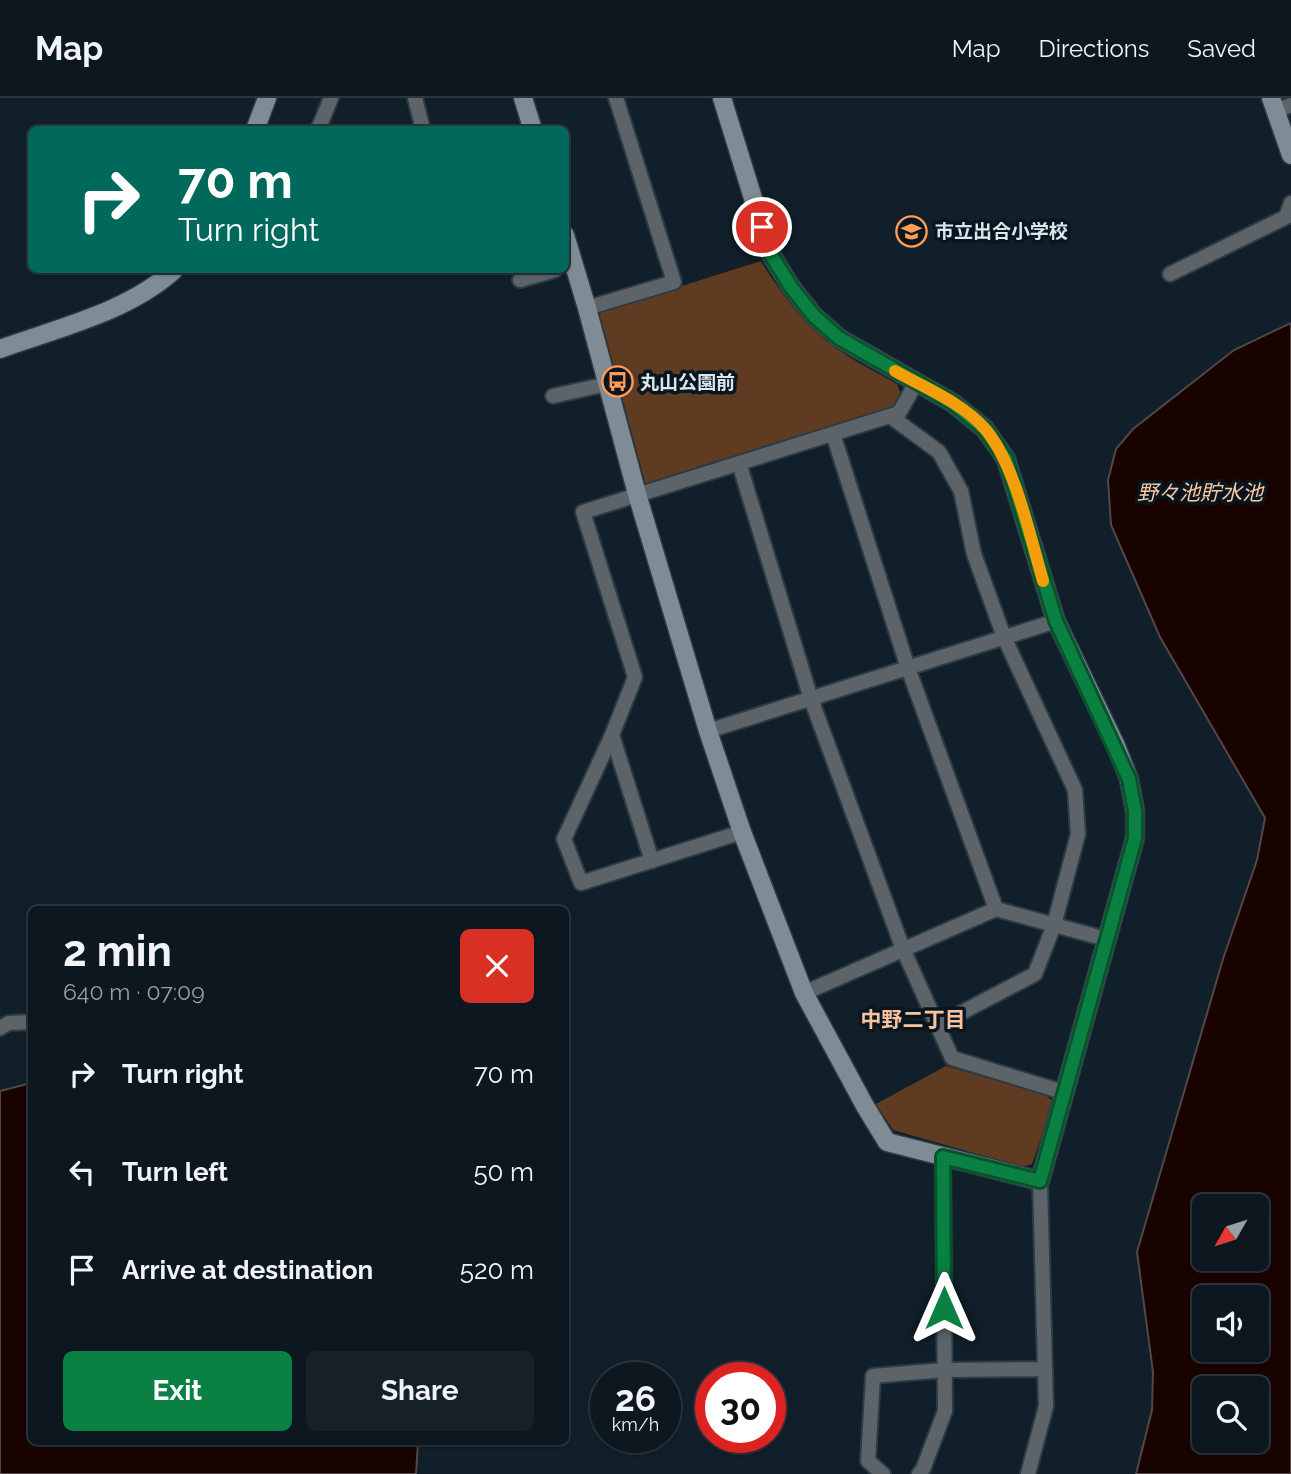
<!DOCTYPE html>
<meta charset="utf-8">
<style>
:root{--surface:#0c171f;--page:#152028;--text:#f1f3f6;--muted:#9a9fa4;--line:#2c363d;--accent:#0b8043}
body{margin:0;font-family:Raleway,"Noto Sans JP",sans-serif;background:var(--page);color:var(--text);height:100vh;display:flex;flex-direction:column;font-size:26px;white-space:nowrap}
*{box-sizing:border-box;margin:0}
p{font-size:23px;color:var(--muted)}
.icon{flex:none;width:38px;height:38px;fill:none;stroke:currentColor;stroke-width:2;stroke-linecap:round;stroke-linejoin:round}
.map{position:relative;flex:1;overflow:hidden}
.sheet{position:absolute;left:28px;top:808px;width:541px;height:539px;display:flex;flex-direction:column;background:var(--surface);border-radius:10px;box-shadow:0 2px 5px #0004,0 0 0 2px var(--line)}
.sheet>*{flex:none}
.top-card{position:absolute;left:28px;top:28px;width:541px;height:147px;border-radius:10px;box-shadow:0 2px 5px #0004,0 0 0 2px var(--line);background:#00695c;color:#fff;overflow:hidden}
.needle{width:46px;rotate:231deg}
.tools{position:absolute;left:1192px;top:1096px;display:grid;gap:14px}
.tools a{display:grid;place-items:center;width:77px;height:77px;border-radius:10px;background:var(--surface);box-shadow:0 2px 5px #0004,0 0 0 2px var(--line);font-size:35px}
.speed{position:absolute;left:590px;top:1264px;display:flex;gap:14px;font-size:35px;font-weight:700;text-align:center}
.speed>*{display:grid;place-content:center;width:91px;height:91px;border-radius:50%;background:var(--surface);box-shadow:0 2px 5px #0004,0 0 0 2px var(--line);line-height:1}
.speed small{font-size:18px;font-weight:400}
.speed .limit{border:10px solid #d22;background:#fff;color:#111}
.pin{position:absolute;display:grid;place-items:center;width:60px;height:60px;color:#fff;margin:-30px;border:4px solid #fff;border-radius:50%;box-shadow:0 2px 7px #0007}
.me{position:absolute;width:77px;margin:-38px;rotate:0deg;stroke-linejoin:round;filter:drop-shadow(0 0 5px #0008)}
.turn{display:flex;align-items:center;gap:24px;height:147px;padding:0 35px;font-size:32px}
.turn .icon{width:91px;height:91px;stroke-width:2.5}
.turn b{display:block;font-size:49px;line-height:60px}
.round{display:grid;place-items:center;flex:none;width:74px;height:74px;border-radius:10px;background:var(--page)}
.overview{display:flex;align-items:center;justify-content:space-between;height:119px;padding:0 35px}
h1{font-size:42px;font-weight:700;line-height:52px}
.button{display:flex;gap:14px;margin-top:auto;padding:14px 35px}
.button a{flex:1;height:80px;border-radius:10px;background:var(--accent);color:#fff;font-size:28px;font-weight:700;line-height:80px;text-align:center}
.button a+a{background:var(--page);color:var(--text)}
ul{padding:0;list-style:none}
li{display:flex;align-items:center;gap:21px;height:98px;padding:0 35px}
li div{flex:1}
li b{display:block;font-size:26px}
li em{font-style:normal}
header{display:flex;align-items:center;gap:42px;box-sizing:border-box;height:98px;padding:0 35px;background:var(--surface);border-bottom:2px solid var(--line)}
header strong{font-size:33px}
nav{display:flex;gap:38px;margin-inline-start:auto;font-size:24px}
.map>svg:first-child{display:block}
.green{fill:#5f3b21}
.water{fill:#180300;stroke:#534747;stroke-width:2;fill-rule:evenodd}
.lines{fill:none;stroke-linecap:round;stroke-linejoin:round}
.street-casing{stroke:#2d3b44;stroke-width:18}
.secondary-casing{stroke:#2d3b44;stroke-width:21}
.street{stroke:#5c6469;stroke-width:14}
.secondary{stroke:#808c95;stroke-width:18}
.route-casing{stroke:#07532c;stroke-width:18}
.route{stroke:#0b8043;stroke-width:12}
.slow{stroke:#f59e0b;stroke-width:12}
.labels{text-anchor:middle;stroke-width:7;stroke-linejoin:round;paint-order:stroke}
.poi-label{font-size:19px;font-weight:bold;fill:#dce6ed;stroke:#07161f;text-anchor:start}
.water-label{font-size:21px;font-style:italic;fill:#fdc8a4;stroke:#07161f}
.neighbourhood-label{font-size:21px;font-weight:bold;fill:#fac39e;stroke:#07161f}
</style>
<header>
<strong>Map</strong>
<nav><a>Map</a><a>Directions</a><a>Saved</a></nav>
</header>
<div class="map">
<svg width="1291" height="1376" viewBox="0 0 1291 1376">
<rect width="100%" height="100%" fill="#101f29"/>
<!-- green -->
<path class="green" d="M761,163c21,35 49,70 84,93 16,11 35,20 52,30l4,11 -5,12 -250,79 -47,-174z
M946,968l97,27 11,9 -22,62 -10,3 -129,-37 -17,-26z"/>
<!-- water -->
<path class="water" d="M1291,225v1151h-155l16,-64 1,-38 -16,-120 86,-293 34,-99 8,-42 -105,-181 -49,-112 -3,-45 8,-31 17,-20 101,-79zM1204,1108h52v52h-52zM1204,1199h52v52h-52zM1204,1290h52v52h-52z
M31,985l1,359h386l-2,32h-416v-383z"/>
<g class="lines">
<defs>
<path id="street" d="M415,0l8,32
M1276,13l15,-6
M318,32l13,-32
M1170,176l116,-57 5,-14
M520,182l35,-10
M587,210l87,-26 -58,-184
M553,298l54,-12
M890,318l49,36 22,39 13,63 30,83 71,153 3,44 -24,91 -19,49 -97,51
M833,336l75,234 88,241
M739,365l72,236 92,250 49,109 111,34
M708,633l348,-110
M612,637l40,126
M742,734l-161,51 -17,-44 48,-104 23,-58 -52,-165 316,-99 17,-30
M804,895l192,-84 110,30
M0,930l9,-5 23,-1
M883,1376l-15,-13 5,-85 71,-6 100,-1
M919,1376l4,-5 22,-58 -2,-254
M1028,1376l18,-68 -6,-225"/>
<path id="secondary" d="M523,0l10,32
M1271,0l20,57
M255,32l12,-32
M565,137l22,73 50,186 71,237 34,101 62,161 61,113 22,36 153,39 95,-343v-27l-6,-32 -13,-33 -60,-125 -50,-162 -21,-30 -32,-26 -114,-65 -25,-22 -23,-29 -21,-34 -48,-155
M0,251c58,-21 128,-37 174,-79"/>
</defs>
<!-- street casing -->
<use href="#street" class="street-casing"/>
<!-- secondary casing -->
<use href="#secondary" class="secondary-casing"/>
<!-- street -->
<use href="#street" class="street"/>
<!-- secondary -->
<use href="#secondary" class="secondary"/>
</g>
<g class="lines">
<defs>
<path id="route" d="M762,129l8,26 21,34 23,29 25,22 114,65 32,26 21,30 50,162 73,158 6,32v27l-95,343 -97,-24 1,151"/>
</defs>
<!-- route casing -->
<use href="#route" class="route-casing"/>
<!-- route -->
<use href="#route" class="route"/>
<!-- slow -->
<path class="slow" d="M895,273c30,17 68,32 91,59 29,35 44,106 57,151"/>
</g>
<!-- icons -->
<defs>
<symbol id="school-ring" viewBox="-11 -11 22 22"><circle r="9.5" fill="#07161f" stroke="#fd9d55" stroke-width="1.5"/><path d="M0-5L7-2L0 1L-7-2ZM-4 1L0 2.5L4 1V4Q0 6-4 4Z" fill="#fd9d55"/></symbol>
<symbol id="bus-ring" viewBox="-11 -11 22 22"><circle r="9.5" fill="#07161f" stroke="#fd9d55" stroke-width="1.5"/><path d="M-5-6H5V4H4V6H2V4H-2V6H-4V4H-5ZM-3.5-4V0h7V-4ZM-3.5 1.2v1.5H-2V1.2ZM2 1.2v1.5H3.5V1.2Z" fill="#fd9d55"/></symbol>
</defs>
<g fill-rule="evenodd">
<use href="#school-ring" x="894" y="116" width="35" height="35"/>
<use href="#bus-ring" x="600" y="266" width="35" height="35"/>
</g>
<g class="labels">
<!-- poi labels -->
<g class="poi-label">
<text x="935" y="140">市立出合小学校</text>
<text x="640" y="291">丸山公園前</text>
</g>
<!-- water labels -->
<g class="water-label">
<text x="1200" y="402">野々池貯水池</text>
</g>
<!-- neighbourhood labels -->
<g class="neighbourhood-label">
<text x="913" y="929">中野二丁目</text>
</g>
</g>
</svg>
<div class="tools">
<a><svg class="needle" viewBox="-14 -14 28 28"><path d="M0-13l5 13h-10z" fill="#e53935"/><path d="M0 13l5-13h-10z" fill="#9a9fa4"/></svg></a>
<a><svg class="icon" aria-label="sound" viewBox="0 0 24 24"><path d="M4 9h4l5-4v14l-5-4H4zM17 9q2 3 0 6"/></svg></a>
<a><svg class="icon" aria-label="search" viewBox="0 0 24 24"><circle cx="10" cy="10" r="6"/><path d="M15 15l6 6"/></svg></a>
</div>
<div class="speed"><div>26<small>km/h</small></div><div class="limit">30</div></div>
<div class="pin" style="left:762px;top:129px;background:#d93025"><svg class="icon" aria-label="arrive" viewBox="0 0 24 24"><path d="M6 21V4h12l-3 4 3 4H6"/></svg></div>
<svg class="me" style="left:944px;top:1210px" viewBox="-20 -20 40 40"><path d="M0-17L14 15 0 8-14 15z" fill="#0b8043" stroke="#fff" stroke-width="4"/></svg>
<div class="top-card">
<div class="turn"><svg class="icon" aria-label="right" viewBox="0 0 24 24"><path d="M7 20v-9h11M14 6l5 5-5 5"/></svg><div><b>70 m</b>Turn right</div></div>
</div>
<section class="sheet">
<div class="overview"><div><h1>2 min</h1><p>640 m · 07:09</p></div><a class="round" style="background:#d93025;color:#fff"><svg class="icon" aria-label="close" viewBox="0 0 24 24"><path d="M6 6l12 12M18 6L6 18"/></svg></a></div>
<ul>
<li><svg class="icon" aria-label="right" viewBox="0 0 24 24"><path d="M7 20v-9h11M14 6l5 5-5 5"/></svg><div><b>Turn right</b></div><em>70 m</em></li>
<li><svg class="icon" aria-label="left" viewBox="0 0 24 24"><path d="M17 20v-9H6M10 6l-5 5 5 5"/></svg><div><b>Turn left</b></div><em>50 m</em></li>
<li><svg class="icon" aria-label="arrive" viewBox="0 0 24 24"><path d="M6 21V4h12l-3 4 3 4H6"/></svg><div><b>Arrive at destination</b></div><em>520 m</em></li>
</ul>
<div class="button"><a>Exit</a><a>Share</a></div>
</section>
</div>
